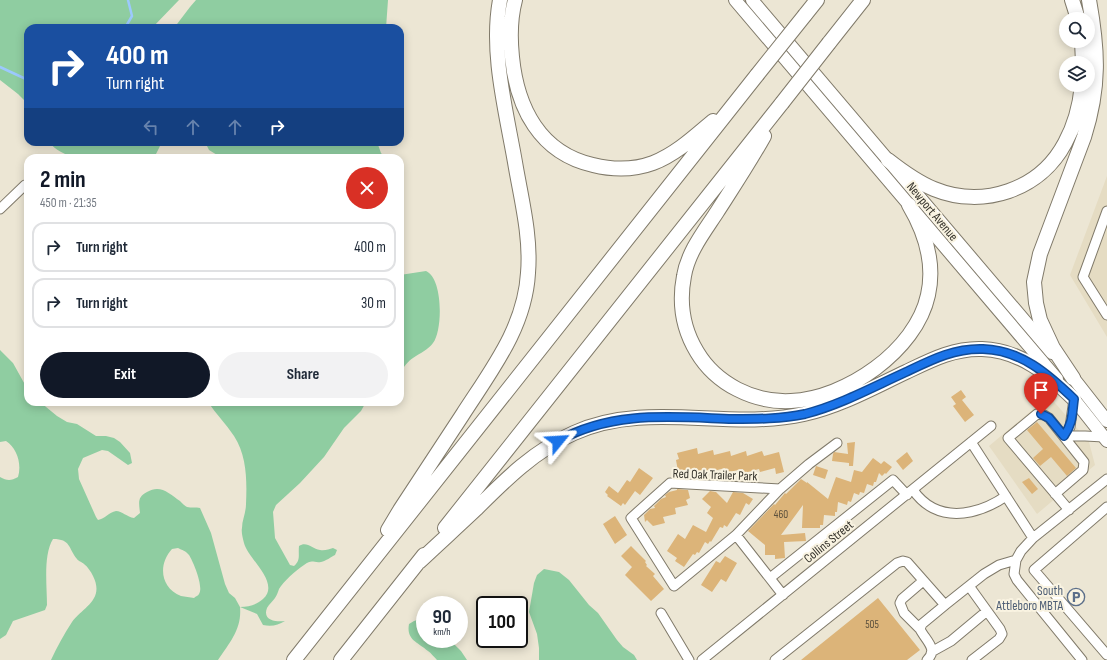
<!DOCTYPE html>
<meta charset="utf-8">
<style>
:root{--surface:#fff;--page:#f2f2f3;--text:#1f2937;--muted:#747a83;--line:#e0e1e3;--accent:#111827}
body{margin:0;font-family:"Sofia Sans Condensed",sans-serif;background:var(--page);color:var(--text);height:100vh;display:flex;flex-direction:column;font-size:15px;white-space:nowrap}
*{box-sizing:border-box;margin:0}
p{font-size:13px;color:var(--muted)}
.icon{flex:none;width:22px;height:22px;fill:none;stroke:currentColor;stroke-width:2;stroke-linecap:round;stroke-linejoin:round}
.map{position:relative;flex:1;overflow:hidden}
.side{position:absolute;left:24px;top:154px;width:380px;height:252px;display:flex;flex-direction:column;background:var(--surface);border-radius:12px;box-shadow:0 2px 10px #0003}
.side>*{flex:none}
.hud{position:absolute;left:24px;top:24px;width:380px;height:122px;border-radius:12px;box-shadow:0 2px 10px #0003;background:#1a4fa0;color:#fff;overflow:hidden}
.controls{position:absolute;left:1059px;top:12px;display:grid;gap:8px}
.controls a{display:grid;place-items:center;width:36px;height:36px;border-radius:50%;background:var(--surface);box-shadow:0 2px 10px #0003;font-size:20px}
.speed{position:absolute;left:416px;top:596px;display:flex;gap:8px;font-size:20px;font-weight:700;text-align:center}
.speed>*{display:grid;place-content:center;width:52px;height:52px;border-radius:50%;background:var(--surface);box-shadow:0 2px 10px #0003;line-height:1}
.speed small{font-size:10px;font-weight:400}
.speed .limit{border:2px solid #111;border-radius:6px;background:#fff;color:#111}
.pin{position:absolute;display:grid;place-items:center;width:34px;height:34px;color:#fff;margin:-41px -17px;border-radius:50% 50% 50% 0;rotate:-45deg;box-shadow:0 0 4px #0007}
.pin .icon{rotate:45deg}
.me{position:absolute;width:44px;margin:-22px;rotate:63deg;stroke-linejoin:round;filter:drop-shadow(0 0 3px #0008)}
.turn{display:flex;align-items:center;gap:14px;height:84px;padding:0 16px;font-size:18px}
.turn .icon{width:52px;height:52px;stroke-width:2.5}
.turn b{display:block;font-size:28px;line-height:34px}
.lanes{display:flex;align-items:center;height:38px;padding:0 16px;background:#0003;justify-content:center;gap:20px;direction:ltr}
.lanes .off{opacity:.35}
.round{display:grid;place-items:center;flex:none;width:42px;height:42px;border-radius:21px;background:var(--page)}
.headline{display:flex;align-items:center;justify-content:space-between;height:68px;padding:0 16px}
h1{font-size:24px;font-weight:700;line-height:30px;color:var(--accent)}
.button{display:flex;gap:8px;margin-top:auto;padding:8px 16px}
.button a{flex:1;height:46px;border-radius:24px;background:var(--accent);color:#fff;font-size:16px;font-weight:700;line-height:46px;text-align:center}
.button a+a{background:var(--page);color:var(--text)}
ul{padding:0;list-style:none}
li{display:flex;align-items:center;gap:12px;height:50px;margin:0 8px 6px;padding:0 8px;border:2px solid var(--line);border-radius:12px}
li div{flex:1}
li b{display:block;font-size:15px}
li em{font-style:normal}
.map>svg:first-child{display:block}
.built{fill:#e5dcc3}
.green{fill:#8fcda1;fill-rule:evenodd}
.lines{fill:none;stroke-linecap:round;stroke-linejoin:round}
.stream{stroke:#9cc9fe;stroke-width:2.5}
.building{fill:#dcb479}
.minor-casing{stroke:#807a6a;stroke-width:11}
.major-casing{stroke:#807a6a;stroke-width:14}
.highway-casing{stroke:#807a6a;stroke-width:16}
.minor{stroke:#fff;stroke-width:9}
.major{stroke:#fff;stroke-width:12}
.highway{stroke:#fff;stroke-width:14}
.highway-bridge-casing{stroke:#807a6a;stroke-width:16;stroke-linecap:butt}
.highway-bridge{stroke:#fff;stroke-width:14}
.route-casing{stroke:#114b97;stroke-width:10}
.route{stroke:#1a73e8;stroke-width:7}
.labels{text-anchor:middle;stroke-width:4;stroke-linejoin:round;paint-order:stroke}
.number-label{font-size:11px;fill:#5e523e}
.street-label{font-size:13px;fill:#34322b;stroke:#f9f3e1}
.service-label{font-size:13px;fill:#4e5e75;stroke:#f9f3e1;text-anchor:end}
</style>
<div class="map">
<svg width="1107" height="660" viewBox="0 0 1107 660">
<rect width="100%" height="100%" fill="#ece6d4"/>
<!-- built -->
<path class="built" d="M1107,176v161l-37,-62z
M1049,396l40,46 6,23 -58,49 -48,-68z"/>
<!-- green -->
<path class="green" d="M0,0h179l-27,28h-124v76l-10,-10 -18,-14z
M196,0h192l-2,28h-212l16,-21z
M49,142h111v4l-6,12h-82c-9,-6 -16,-7 -23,-16z
M205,142h172l4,11 4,5h-163l-13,-8z
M426,271c17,7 17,59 7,72 -5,7 -13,10 -20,15 -5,3 -9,9 -13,14v-97z
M0,350l13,13 15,27v12h12l17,14 10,6 10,2 19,12h10l8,2 6,4 10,11 2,10 -4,2 -20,-14 -6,-1 -19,8 -5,11 1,10 17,38 2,3c7,-1 11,-8 18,-9 6,0 11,6 18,7l6,-5c-1,-10 -3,-16 7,-21 13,-8 22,1 33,9 2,2 5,5 7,6 4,1 9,0 13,1l11,25 14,51 4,9 6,5 5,9c9,0 16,-2 23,-8 18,-16 -15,-40 -19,-56 -1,-4 -3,-11 -2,-15 0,-8 4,-15 4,-24 1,-23 1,-48 -12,-68 -8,-12 -18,-22 -26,-34h158l-5,9 -17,17 -20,29 -24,26 -24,22 -3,7 2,26 15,27 4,1c7,-6 4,-11 5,-20 8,-5 13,3 21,4 5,1 9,-1 13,-2l4,2 -2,5c-4,2 -9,6 -14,7 -8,1 -9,-3 -17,3 -8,5 -21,17 -25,24 -1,3 -2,6 -4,9 -2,3 -6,6 -8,10 -5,13 10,14 18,13 -7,4 -13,6 -22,4l-6,-11 -17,-7c2,22 -10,35 -22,53h-167c6,-13 13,-26 21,-38 11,-15 33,-22 21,-46 -2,-4 -5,-9 -9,-12 -2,-2 -6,-3 -7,-5 -9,-11 -6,-20 -24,-20 -10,16 -6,47 -6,66l-2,5 -32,11 -7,14 -6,4v-162c7,4 11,4 18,0 4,-13 -1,-29 -12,-36l-6,1zM178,548c4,2 8,3 11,7 4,6 15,32 10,39 -1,2 -3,2 -5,4 -4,-1 -9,-1 -13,-2 -21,-8 -23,-32 -9,-47z
M544,569l15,3 10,8 20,25 9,8 19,27 6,7 11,8 3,5h-98v-12l-2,-14 -8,-22 5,-29 3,-8z
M420,619l5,1v19h24l12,12 6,9h-30c-3,-3 -6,-7 -9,-9 -10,-9 -22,-11 -19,-27l5,-3z"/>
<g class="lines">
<!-- stream -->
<path class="stream" d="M125,28l7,-12 -4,-16
M0,67l28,13"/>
</g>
<!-- building -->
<path class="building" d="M961,390l5,7 -4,3 12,15 -9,7 -12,-16 3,-2 -5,-7z
M1037,422l39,46 -9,8 -16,-19 -11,9 -7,-8 10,-9 -16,-19z
M855,442l-2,24h-4v-3l-17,-2 1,-7 1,-2 14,2 -1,-11z
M697,448l1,6 15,-4 1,5 16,-4 1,5 15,-5 1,5 15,-5 2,5 15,-4 5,20 -8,2 -1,-6 -15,4 -1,-3 -15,4 -1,-4 -14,3 -1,-1h-2l-1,-3 -15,4v-2l-12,3 -1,-5 -19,3 -2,-11 3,-1 -2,-6z
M907,452l6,9 -10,9 -7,-9z
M873,458l8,6 3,-3 8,6 -6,7 -1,-1 -3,3 -3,-3 -3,9h-2l-1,4 -6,-2 -3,9 -4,-1 -1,3 -5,-2 -3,9 -3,-1 -1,4 -9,-3 -1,10h-2v4l-11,-1 -1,10h-3v3h-18l1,-23 -22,30 24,-2 1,8 -22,1 1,16 -10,1v-4h-10v-10l-17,-14 26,-27 1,1 10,-12 1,1 15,-15 6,4v-1l21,17 8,-22 15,5 3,-12 8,2z
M816,466l12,4 -3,9 -12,-4z
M639,468l14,10 -13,17 -5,-4 -10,14 -2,-2 -2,3 -14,-10 1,-1 -3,-3 4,-6 9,7 9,-13 3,2z
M1029,478l9,11 -6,5 -10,-12z
M677,489l11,1 2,8 -4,2 2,5 -13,3 1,6 -13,3 2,6 -12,3 -6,-6 -2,2 -1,-7 6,-6 5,-1 -1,-2 7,-7 5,-2 -1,-2 4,-3 8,-2z
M710,491l6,1 11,11 6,-11 10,1 10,6 -4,6 -3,-2 -6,12 -4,-2 -9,14 -3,-2 -1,3 -3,-1 -9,15 -1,-1 -2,3 -3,-2 -6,11 -2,-1 -2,3 -2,-1 -9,13 -9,-6 2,-3 -10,-7 11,-17 7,5 8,-14 13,7 7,-14 -6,-5 4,-6 -9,-8z
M615,516l12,19 -12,9 -12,-20z
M631,546l15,15 -1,1 2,3 -1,1 9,8 -2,2 11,13 -13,12 -26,-26 7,-8 -11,-11z
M725,556l12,7 -11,19 -5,-3 -9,13 -11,-7 15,-24 4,2z
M878,598l42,52 -13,10h-106z"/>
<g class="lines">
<defs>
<path id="minor" d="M0,209l25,-24
M1107,211l-24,66 24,38
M1064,436h21l19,1
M1064,436l6,-9 4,-28
M971,442l62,96
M670,483l110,6 -44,46 -62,51 -43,-68z
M780,489l29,-25 28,-21
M913,490c5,7 12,14 20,18 24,12 53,2 73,-12
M1055,494l28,-24 1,-8 -35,-44 -5,-3 -7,-1 -29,24 61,72
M1107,507l-73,63 73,85
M736,535l47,60
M770,578l123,-98 14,15
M969,586l31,43 2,5 -3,5 -27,21
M661,613l28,47
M920,629l-16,-16 -4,-10 2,-4 21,-18
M933,651l18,-10 36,-30
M702,660l289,-234
M775,660l122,-97 6,-2 4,1 38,43 39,-31 15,-9 17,-5
M927,660c12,-11 -2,-20 -7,-31l2,-5 23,-19
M1082,660l-65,-80 -3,-6 2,-14 5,-9 12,-13 74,-59"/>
<path id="major" d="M735,0l322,379
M752,0l300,353
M1067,370l40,51
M1069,393l38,48"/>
<path id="highway" d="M515,0c-5,19 -5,38 -3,57 5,51 28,96 81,108 20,5 41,5 60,-2 23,-9 41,-26 60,-42
M1072,0l6,19
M805,15l12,-15
M1082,41l1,22
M829,43l34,-43
M764,136c-15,27 -31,51 -47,76 -13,20 -29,40 -33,64 -5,26 -1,53 13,76 19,32 57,51 94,49 54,-2 125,-50 137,-106 7,-31 -3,-63 -19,-90
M888,160c14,11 29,22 46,29 49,20 106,1 131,-46 10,-18 15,-38 17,-58
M1073,378l-20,-30 -13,-28 -4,-17 -2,-21 6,-28 44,-117c16,-50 14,-87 5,-137
M445,528l337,-425
M388,530l12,-20c21,-32 42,-64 63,-96 29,-45 62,-87 65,-141 3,-35 -6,-71 -12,-105 -9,-54 -26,-114 -16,-168
M419,562c19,-18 38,-35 57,-53 29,-29 59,-59 98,-76 73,-33 154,-2 230,-19 36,-8 68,-26 102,-42 25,-12 48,-24 76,-23 38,1 66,25 92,50
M294,660l463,-585
M341,660l83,-105"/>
</defs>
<!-- minor casing -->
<use href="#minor" class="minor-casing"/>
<!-- major casing -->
<use href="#major" class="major-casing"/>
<!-- highway casing -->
<use href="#highway" class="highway-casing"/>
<!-- minor -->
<use href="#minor" class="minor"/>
<!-- major -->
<use href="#major" class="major"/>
<!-- highway -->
<use href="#highway" class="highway"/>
<defs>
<path id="highway-bridge" d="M757,75l48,-60
M782,103l47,-60"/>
</defs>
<!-- highway-bridge casing -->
<use href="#highway-bridge" class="highway-bridge-casing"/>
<!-- highway-bridge -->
<use href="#highway-bridge" class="highway-bridge"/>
</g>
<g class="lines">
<defs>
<path id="route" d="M558,441c55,-31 114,-24 175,-22 24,0 48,0 72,-5 35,-9 68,-27 101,-42 25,-12 48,-24 77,-23 38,1 65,25 91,50 -2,15 -1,24 -10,37l-15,-18 -8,-4"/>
</defs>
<!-- route casing -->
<use href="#route" class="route-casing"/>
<!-- route -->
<use href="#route" class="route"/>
</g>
<!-- icons -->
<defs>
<symbol id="parking-ring" viewBox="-11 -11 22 22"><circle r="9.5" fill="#f9f3e1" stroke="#5c6f8a" stroke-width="1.5"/><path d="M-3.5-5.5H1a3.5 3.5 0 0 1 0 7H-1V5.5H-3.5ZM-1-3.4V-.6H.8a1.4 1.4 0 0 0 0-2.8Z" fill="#5c6f8a"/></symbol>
</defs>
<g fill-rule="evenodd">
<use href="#parking-ring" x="1066" y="587" width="20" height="20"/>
</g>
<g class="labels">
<!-- number labels -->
<g class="number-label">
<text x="781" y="518">460</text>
<text x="872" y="628">505</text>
</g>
<!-- street labels -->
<g class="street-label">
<text transform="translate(933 211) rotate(50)" y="5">Newport Avenue</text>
<text transform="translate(715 474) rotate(2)" y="5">Red Oak Trailer Park</text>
<text transform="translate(828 541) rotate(-39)" y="5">Collins Street</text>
</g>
<!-- service labels -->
<g class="service-label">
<text x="1063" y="595">South<tspan x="1063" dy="15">Attleboro MBTA</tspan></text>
</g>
</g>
</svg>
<div class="controls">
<a><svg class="icon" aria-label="search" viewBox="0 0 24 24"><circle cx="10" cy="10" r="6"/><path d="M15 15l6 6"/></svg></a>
<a><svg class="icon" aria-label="layers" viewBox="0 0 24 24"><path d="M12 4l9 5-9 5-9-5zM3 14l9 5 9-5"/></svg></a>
</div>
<div class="speed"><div>90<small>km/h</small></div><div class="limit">100</div></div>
<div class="pin" style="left:1041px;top:414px;background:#d93025"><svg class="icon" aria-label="arrive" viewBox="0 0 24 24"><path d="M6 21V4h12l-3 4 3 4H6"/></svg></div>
<svg class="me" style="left:558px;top:441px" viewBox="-20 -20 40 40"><path d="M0-17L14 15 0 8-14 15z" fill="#1a73e8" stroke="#fff" stroke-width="4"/></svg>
<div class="hud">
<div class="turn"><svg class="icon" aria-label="right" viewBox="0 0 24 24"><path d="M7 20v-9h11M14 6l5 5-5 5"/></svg><div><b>400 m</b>Turn right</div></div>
<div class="lanes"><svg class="icon off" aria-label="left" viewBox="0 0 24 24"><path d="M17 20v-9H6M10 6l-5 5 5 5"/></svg><svg class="icon off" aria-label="ahead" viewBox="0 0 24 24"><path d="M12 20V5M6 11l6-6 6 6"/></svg><svg class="icon off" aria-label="ahead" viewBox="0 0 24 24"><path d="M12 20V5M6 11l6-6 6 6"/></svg><svg class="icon" aria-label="right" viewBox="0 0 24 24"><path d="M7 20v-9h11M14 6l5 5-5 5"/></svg></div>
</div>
<section class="side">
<div class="headline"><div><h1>2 min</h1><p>450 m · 21:35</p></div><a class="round" style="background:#d93025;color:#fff"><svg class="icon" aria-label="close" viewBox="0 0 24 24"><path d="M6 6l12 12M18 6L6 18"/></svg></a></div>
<ul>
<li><svg class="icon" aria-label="right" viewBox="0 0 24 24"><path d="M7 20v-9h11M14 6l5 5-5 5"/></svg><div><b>Turn right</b></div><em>400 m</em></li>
<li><svg class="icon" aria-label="right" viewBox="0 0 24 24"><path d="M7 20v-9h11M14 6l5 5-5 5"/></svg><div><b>Turn right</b></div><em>30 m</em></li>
</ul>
<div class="button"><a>Exit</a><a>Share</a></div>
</section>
</div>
